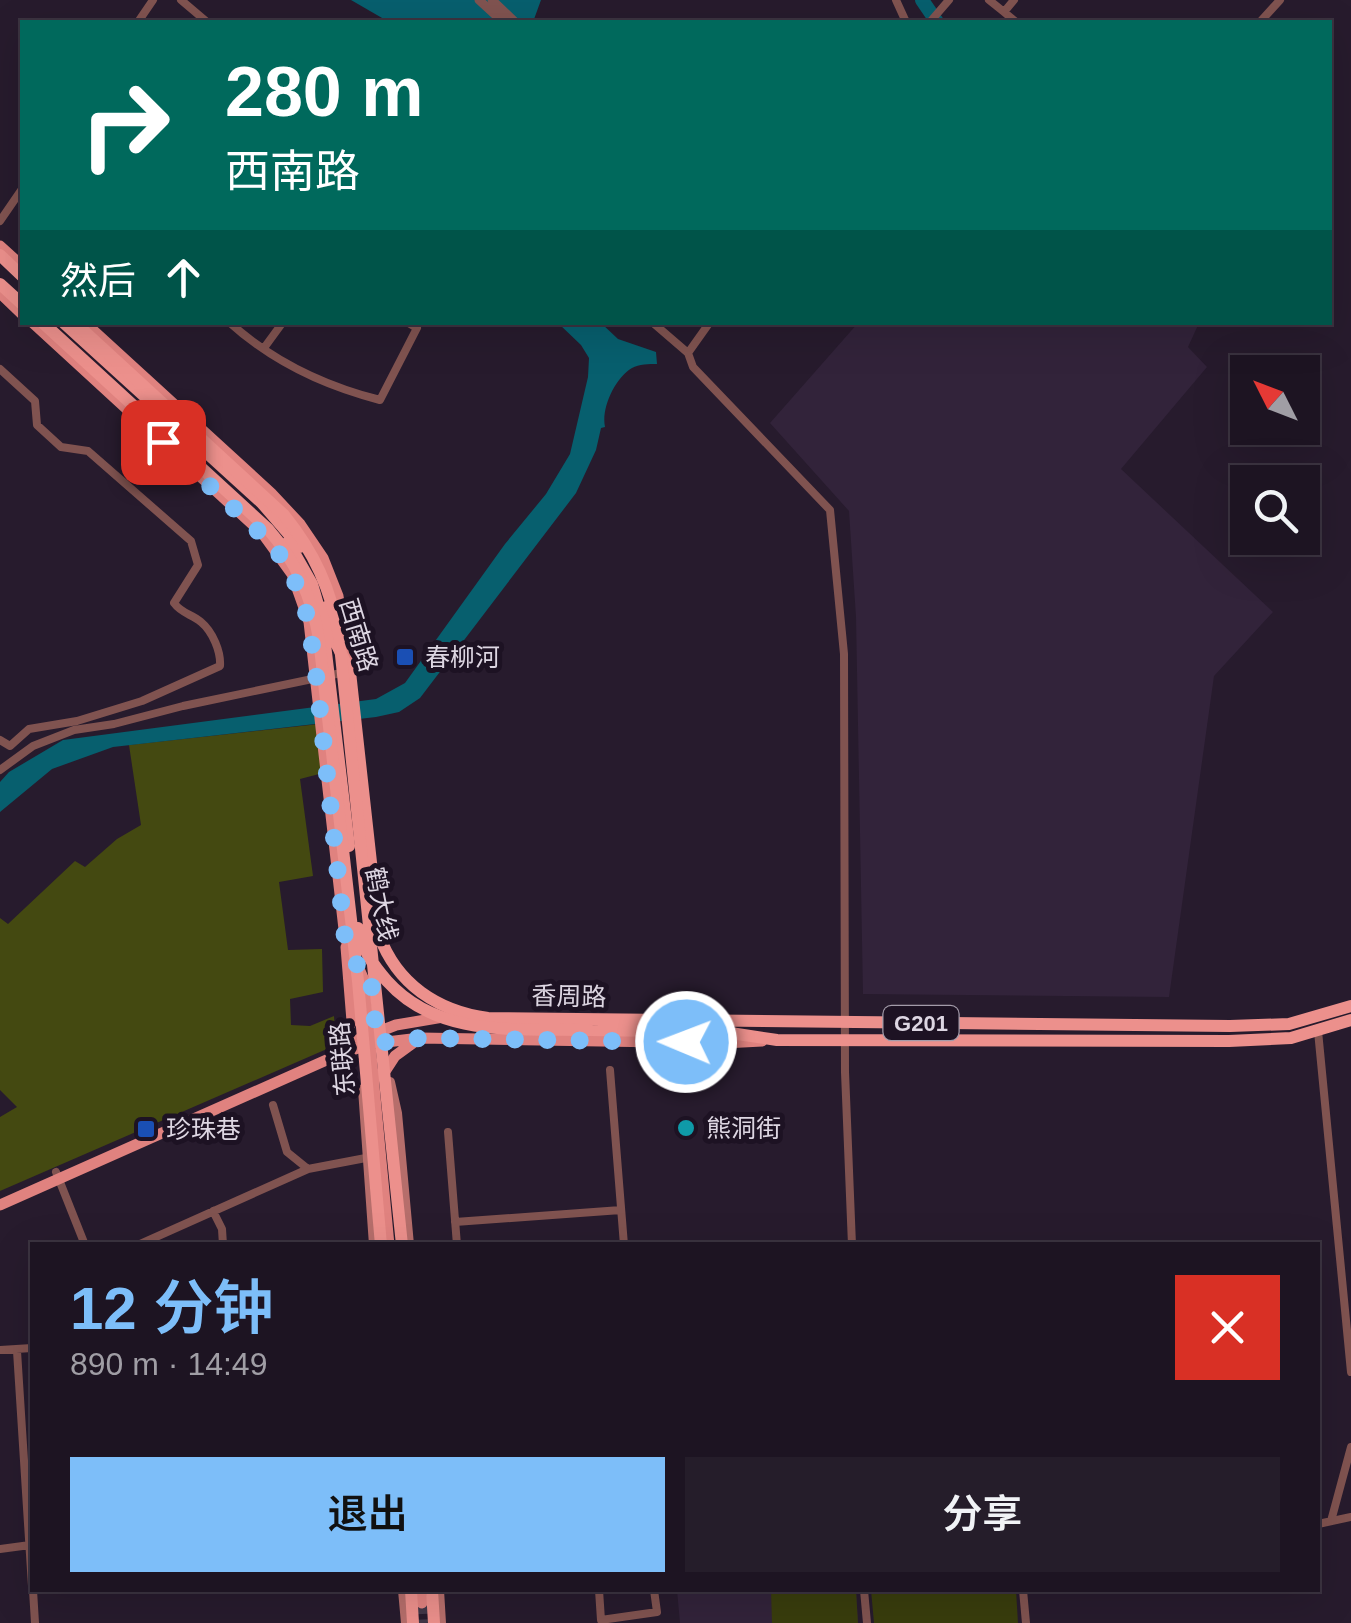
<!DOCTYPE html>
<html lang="zh">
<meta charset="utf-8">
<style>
:root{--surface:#1d1422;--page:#251d2a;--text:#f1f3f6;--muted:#a09ea5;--line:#3b3340;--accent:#7dbef9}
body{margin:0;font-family:Helvetica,"Noto Sans SC",sans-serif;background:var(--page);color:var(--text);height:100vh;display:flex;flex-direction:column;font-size:38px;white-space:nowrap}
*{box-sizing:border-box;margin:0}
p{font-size:32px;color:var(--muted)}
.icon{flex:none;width:55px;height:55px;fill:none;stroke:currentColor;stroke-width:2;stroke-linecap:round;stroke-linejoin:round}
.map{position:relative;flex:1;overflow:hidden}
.side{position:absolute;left:30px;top:1242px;width:1290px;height:350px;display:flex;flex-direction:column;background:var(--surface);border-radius:0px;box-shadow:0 10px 40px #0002,0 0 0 2px var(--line)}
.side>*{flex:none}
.top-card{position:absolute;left:20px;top:20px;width:1312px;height:305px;border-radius:0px;box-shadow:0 10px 40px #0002,0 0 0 2px var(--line);background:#00695c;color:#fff;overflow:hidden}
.needle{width:65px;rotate:312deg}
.controls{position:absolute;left:1230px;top:355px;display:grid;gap:20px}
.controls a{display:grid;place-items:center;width:90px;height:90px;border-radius:0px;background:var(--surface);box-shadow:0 10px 40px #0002,0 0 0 2px var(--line);font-size:50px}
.pin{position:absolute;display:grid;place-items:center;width:85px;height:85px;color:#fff;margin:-42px;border-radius:20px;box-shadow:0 5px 15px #0006}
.me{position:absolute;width:110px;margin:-55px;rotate:271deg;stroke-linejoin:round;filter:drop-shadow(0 0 8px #0008)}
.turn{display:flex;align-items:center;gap:35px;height:210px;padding:0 40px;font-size:45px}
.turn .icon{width:130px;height:130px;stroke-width:2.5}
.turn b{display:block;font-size:70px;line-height:85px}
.then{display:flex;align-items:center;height:95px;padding:0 40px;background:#0003;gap:20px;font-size:38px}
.round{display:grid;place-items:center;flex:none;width:105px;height:105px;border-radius:0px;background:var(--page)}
.head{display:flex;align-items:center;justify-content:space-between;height:170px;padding:0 40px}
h1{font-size:60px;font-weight:600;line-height:75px;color:var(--accent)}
.primary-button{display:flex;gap:20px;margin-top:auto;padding:20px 40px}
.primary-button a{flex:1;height:115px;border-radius:0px;background:var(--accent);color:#111;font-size:40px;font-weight:600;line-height:115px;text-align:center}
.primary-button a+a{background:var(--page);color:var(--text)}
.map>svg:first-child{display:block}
.built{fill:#32233a}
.green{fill:#393d0d}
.forest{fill:#444911}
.water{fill:#075f6e}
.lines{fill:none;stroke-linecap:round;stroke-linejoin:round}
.river{stroke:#075f6e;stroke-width:14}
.primary-tunnel{stroke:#423748;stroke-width:11;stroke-dasharray:11 5.5;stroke-linecap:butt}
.minor{stroke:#805350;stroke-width:8}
.tertiary{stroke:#805350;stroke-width:9}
.secondary{stroke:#b66e6b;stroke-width:10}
.primary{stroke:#e0827f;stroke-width:11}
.trunk{stroke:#ec908c;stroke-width:12}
.secondary-bridge{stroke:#b66e6b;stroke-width:10}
.trunk-bridge{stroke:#ec908c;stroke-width:12}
.route{stroke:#7dbef9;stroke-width:18;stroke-dasharray:0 32.4}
.transit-dot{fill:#1a4fb4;stroke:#1d1223;stroke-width:4}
.culture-dot{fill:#0f9aa8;stroke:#1d1223;stroke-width:4}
.labels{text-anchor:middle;stroke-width:10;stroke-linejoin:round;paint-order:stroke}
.shield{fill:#1d1223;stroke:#a39ba9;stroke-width:2.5}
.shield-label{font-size:22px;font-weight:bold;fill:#ddd6e2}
.street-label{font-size:25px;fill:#ddd6e2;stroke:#1d1223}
.poi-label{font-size:25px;fill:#ddd6e2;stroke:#1d1223;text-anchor:start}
</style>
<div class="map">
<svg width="1351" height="1623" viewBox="0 0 1351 1623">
<rect width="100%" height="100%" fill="#271b2d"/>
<!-- built -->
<path class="built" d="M858,323h341l-11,24 19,20 -86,102 152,143 -59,64 -45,321 -306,-3 -7,-377 -7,-106 -79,-88z
M677,1590h179l2,33h-178z"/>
<!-- green -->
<path class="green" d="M771,1590h85l2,33h-86z
M871,1590h145l2,33h-144z"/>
<!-- forest -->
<path class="forest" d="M319,724l4,49 -23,6 13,97 -34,6 9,68 34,-1 1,43 -33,7 1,26 19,1 24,-10 2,29 -336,146v-74l17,-10 -17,-17v-172l8,6 67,-63 10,6 32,-28 24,-14 -12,-80z"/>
<!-- water -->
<path class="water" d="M351,0h190l-8,22h-144z
M558,323h43l17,16 38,13 1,12c-8,0 -18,0 -25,4 -17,10 -31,40 -27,59l-4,1 -5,22 -20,43 -156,205 -21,14 -23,5 -263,30 -61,22 -52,43v-30l9,-10 54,-32 313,-41 29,-16 100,-139 41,-50 24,-40 18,-77 1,-19 -8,-13z"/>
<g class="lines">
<!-- river -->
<path class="river" d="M922,0l15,22"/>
<!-- primary-tunnel -->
<path class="primary-tunnel" d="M422,1603l1,20"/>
<!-- minor -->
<path class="minor" d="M181,0l26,22
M896,0l10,22
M989,0l15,12 10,-12
M1004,12l12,10
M138,22l15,-22
M930,22l19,-22
M1260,22l20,-22
M0,221l22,-32
M229,322c43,39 96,64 151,78l37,-72 -10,-6
M652,322l36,31
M710,322l-22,31 5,14 137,143 14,144 1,418 7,173
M264,348l19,-26
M0,369l35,32 2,24 24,22 27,4 103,90 7,24 -24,38c8,11 18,11 27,19 12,10 20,30 19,44l-78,35 -65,20 -48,8 -19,17 -10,-6
M0,770l33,-24 41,-16 40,-6 69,-18 163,-34
M1318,1031l33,341
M610,1070l14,175
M273,1105l14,47 21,17
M448,1132l9,113
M56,1172l29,73
M213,1211l9,18 1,16
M455,1222l166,-12
M138,1245l170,-76 63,-12
M0,1350l32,-2
M17,1351l15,235
M1331,1521l20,-74
M1318,1524l33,-7
M0,1549l30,-4
M33,1590l2,33
M599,1590l2,30 56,-8 -3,-22
M864,1590l3,33
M1023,1590l3,33"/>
<!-- tertiary -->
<path class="tertiary" d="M479,0l24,22
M492,0l23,22"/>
<!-- secondary -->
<path class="secondary" d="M403,1590l3,33
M439,1590l2,33"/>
<!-- primary -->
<path class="primary" d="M0,246l22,20
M0,293l22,21
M32,322l231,212 29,40 17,48 36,316 19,42 25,265
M84,322l187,171 29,31 23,34 15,38 11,71
M339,1045l13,-24 -6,-74
M342,1046l54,-21 47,-8
M382,1076l13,-20 22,-16
M0,1205l340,-151 30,-10 50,-6 304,5 38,-2
M421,1590l1,13"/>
<!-- trunk -->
<path class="trunk" d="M0,255l22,21
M0,284l22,20
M63,322l199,181 38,44
M288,542l24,42 10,35 27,227
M326,607l7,30 17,35 29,263c18,49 58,76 109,83l742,8 59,-2 62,-18
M589,1030l135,2 53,8 452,1 62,-3 60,-18
M411,1590l2,33
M432,1590l2,33"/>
<!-- secondary-bridge -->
<path class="secondary-bridge" d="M390,1082l7,31 12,132
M363,1089l11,156"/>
<!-- trunk-bridge -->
<path class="trunk-bridge" d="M42,322l226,207c28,32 44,68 51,110l39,342 23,264
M74,322l210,193c30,37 47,74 55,121l63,609
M358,928c4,21 15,37 29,53 52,58 132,47 202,49"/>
</g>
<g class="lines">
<!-- route -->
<path class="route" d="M163,442l111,104 18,28 13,33 9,49 31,282 19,42 7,-1 6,64 43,-5 266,4"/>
</g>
<!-- markers -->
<g class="transit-dot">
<rect x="395" y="647" width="20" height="20" rx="5"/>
<rect x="136" y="1119" width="20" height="20" rx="5"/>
</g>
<circle class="culture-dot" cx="686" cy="1128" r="10"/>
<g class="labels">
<!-- shield labels -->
<rect class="shield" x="883.5" y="1006" width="75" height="34" rx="8"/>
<g class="shield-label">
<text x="921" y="1031">G201</text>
</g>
<!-- street labels -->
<g class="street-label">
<text transform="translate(359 635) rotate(73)" y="9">西南路</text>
<text transform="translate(382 904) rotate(79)" y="9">鹤大线</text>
<text transform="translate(569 996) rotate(1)" y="9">香周路</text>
<text transform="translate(342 1059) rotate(-95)" y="9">东联路</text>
</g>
<!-- poi labels -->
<g class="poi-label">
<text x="425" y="666">春柳河</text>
<text x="706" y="1137">熊洞街</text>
<text x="166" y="1138">珍珠巷</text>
</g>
</g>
</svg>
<div class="controls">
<a><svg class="needle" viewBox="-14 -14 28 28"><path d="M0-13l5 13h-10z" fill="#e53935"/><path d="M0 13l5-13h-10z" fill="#a09ea5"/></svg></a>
<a><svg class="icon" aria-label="search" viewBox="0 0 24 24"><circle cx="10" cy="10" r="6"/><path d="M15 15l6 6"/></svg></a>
</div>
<div class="pin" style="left:163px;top:442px;background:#d93025"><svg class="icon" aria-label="arrive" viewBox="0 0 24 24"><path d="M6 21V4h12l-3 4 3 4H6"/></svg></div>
<svg class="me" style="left:686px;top:1042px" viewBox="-20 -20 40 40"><circle r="17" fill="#7dbef9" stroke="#fff" stroke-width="3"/><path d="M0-11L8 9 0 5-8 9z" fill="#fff"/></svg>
<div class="top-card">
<div class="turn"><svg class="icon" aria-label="right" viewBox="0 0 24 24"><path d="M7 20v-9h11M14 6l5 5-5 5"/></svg><div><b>280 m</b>西南路</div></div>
<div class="then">然后<svg class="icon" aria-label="ahead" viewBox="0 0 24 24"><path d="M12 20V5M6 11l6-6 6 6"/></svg></div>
</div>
<section class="side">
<div class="head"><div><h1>12 分钟</h1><p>890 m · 14:49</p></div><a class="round" style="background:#d93025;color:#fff"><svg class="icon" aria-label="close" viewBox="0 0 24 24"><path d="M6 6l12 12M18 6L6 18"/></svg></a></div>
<div class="primary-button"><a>退出</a><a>分享</a></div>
</section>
</div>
